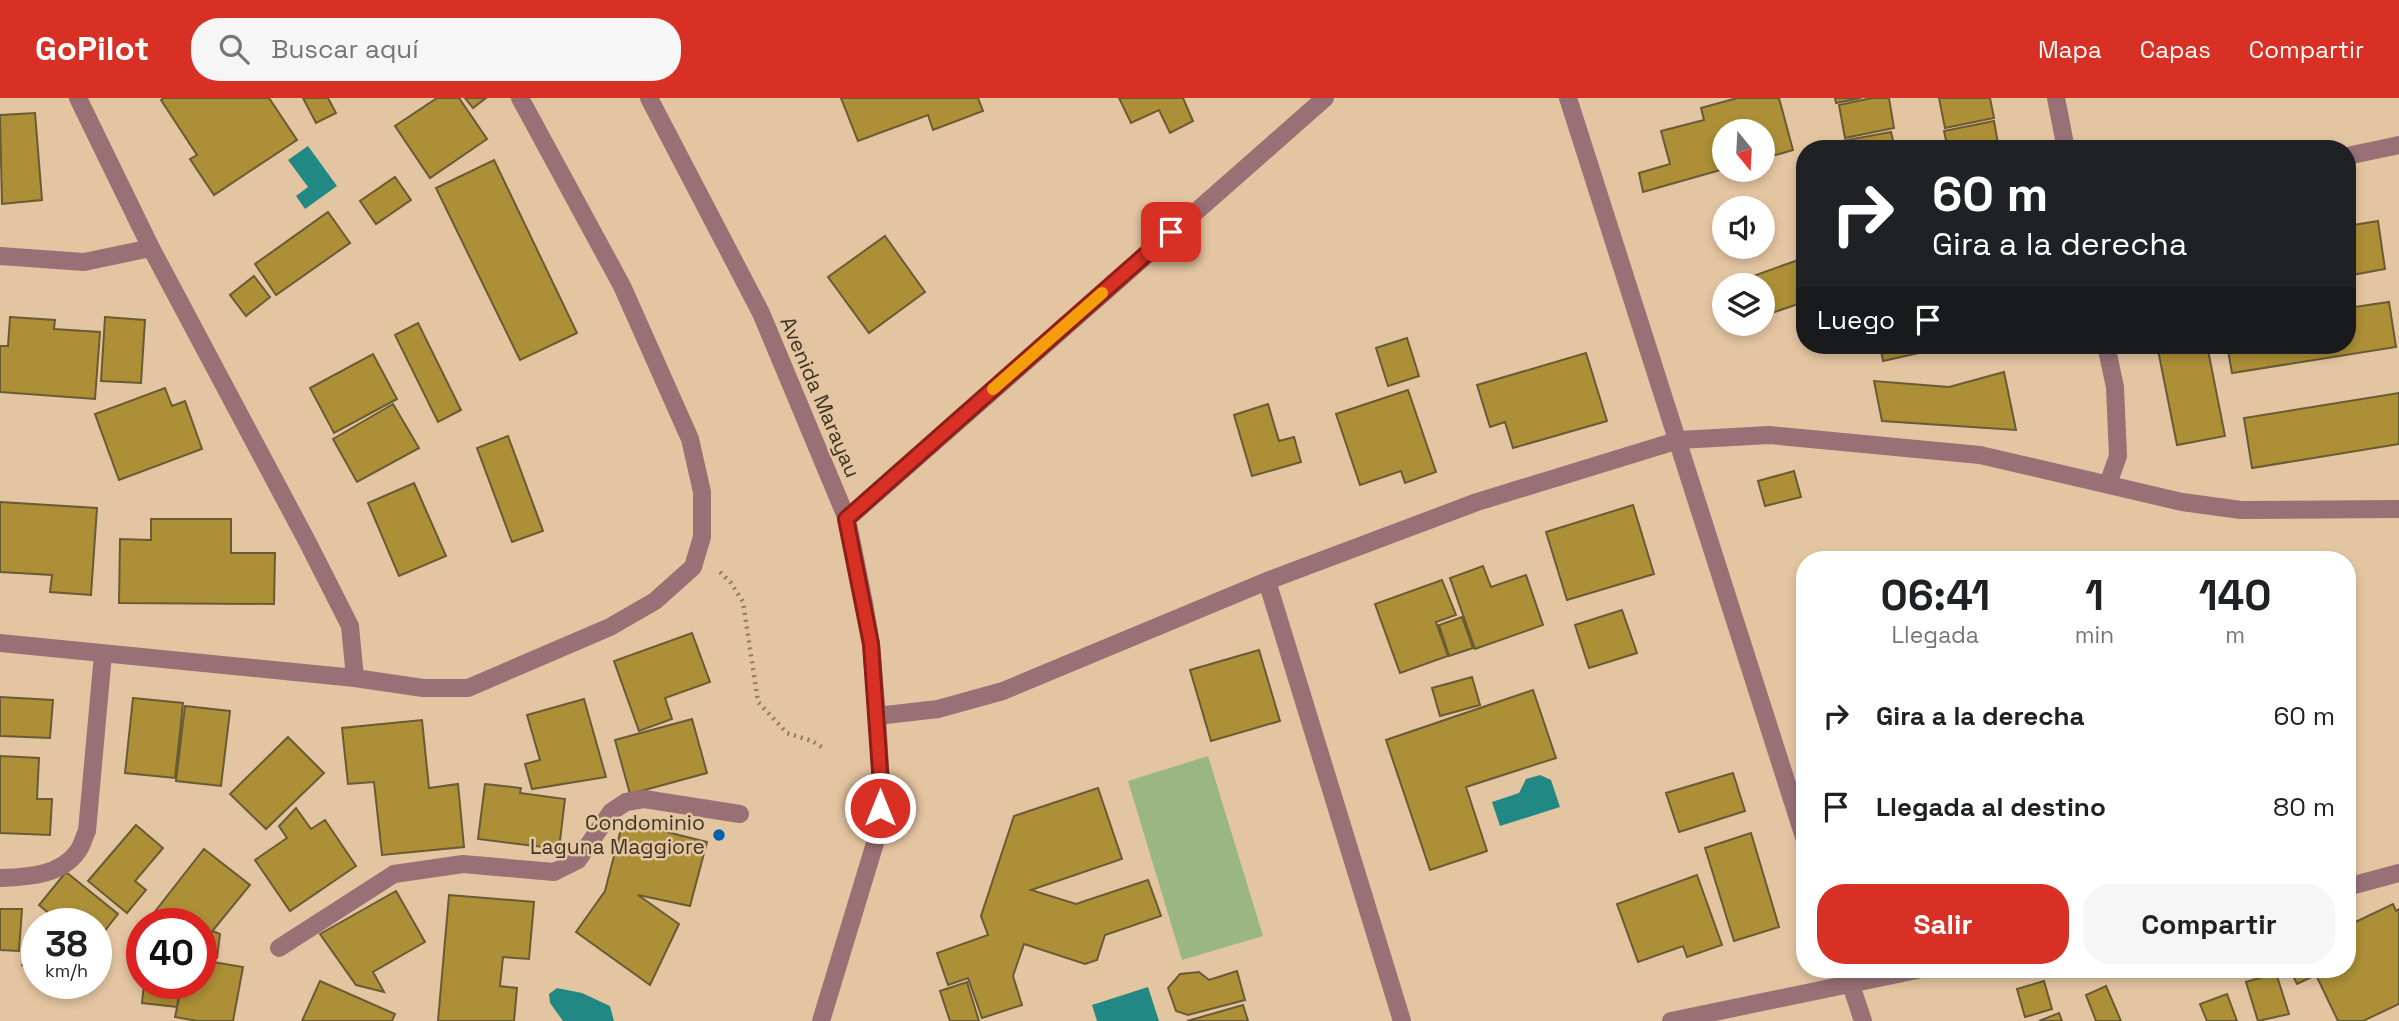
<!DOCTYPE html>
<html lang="es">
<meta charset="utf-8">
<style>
:root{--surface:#fff;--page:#f6f6f6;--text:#202124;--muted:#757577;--accent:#d93025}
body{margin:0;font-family:"Space Grotesk",sans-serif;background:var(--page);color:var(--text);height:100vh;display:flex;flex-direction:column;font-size:26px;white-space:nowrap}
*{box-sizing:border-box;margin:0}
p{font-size:23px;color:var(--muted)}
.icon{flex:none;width:38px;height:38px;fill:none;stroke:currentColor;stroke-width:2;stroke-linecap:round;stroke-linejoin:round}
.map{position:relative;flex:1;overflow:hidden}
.sheet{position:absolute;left:1796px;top:453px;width:560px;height:427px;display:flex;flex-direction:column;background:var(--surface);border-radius:28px;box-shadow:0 4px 10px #0003}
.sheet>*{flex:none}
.top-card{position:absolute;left:1796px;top:42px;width:560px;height:214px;border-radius:28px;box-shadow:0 4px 10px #0003;background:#202124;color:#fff;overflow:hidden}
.needle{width:46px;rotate:162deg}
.controls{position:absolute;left:1712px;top:21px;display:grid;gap:14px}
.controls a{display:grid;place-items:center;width:63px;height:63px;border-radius:50%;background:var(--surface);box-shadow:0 4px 10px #0003;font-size:35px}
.speed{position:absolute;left:21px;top:810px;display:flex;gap:14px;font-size:35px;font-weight:700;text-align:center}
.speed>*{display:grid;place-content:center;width:91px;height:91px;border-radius:50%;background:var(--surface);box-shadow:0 4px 10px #0003;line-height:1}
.speed small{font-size:18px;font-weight:400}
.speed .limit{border:10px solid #d22;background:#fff;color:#111}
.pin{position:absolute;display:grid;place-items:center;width:60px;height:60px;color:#fff;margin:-30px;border-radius:14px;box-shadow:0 4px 10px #0006}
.me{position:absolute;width:77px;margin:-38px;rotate:0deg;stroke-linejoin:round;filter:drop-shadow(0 0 5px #0008)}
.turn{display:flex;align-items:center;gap:24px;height:147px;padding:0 21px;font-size:32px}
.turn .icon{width:91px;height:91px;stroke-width:2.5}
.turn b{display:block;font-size:49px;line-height:60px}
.then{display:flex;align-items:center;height:66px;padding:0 21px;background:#0003;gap:14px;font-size:26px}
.eta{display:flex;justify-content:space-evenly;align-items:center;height:119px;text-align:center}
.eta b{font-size:42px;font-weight:700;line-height:49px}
.primary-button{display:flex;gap:14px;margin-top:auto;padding:14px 21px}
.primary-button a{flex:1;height:80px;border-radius:28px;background:var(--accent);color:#fff;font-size:28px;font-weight:700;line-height:80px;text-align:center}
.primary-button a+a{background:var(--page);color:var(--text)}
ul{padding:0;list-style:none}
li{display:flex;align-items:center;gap:21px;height:91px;padding:0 21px}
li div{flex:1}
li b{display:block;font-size:26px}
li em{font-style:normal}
header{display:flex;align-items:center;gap:42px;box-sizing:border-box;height:98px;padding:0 35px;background:var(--accent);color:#fff}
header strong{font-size:33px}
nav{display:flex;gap:38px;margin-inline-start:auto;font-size:24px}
.search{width:490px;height:63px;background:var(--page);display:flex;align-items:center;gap:18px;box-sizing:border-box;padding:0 24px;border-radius:28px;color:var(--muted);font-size:26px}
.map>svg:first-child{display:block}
.green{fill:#9ab683}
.water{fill:#228884}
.building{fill:#ac8f36;stroke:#695b34;stroke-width:2}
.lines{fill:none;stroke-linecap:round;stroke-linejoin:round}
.path{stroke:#917b63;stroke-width:4.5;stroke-dasharray:2 5;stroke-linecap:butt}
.minor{stroke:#987075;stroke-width:18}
.route-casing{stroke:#8d1f18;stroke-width:18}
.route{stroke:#d93025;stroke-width:12}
.slow{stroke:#f59e0b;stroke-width:12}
.poi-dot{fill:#0062ae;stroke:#e4c5a1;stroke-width:2.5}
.labels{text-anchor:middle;stroke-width:5;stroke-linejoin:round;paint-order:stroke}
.street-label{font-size:21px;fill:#3f3325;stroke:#e4c5a1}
.poi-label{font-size:21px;fill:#3f3325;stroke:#e4c5a1;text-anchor:end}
</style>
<header>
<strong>GoPilot</strong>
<div class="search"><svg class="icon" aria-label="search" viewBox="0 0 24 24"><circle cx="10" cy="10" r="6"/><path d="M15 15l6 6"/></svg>Buscar aquí</div>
<nav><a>Mapa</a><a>Capas</a><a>Compartir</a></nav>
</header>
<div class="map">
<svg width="2399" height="923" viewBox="0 0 2399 923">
<rect width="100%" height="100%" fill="#e4c5a1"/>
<!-- green -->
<path class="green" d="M1208,658l55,180 -81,24 -54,-179z"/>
<!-- water -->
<path class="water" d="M308,48l29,40 -32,23 -9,-13 12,-9 -20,-27z
M1540,677l11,5 9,27 -60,19 -8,-24 27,-9 7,-14z
M1148,889l11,34h-62l-5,-16z
M557,890l25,5 28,13 4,15h-51l-13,-18 -1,-9z"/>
<!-- building -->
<path class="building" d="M164,0h105l28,42 -83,55 -24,-36 7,-4 -36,-55z
M303,0h25l8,15 -20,10z
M437,0h22l28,41 -57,39 -35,-52z
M465,0h21l-13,10z
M841,0h137l5,13 -50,19 -5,-15 -70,26z
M1119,0h64l10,23 -23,12 -11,-23 -28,13z
M1737,0h42l14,52 -31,9v-28h-38v38l-81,23 -4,-19 31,-9 -9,-33 43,-11 -3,-12z
M1835,0h26l-25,5z
M1872,0h17l5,30 -49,10 -6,-33z
M1939,0h51l4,20 -49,10z
M35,15l7,87 -40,4 -2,-89z
M1994,23l5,28h-51l-4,-18z
M1891,34l4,17h-52l-1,-8z
M494,62l83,173 -57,27 -84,-172z
M395,79l16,23 -35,24 -16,-23z
M328,114l22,31 -74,52 -21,-31z
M2378,123l7,48 -38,7v-50z
M885,138l40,56 -56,41 -41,-56z
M1804,160v44l-38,13 -4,-11v-19h-6l-3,-9z
M254,178l16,21 -24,19 -16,-21z
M2389,204l7,45 -164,26 -5,-28h120v-37z
M10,219l45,3 -1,9 46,3 -5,67 -95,-7v-46h8z
M105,219l40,3 -4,63 -40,-2z
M418,225l43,87 -23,12 -43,-87z
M1407,240l12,38 -31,10 -12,-38z
M1880,247h51l1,5 -49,11z
M2157,247h50l18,91 -48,9z
M1586,255l21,68 -94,27 -8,-26 -15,5 -13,-42z
M373,256l24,45 -63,34 -24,-45z
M2004,274l12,58 -134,-9 -8,-40 75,6z
M165,290l7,18 13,-5 17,48 -83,31 -24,-66z
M1408,292l28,82 -31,11 -4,-12 -41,14 -24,-71z
M2399,295v51l-147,24 -8,-50z
M393,306l26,44 -62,34 -24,-43z
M1268,306l11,37 15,-4 7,25 -49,14 -18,-61z
M508,338l35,95 -31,11 -35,-94z
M1794,373l7,26 -36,9 -7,-25z
M414,385l32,73 -47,20 -31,-73z
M0,404l97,6 -6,87 -41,-3 2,-17 -52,-3z
M1633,407l21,69 -87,26 -21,-68z
M151,421h80v34h44l-1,51 -155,-1 1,-64 31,1z
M1483,468l8,21 35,-12 17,50 -68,24 -25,-71z
M1442,482l14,35 -20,7 12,34 -48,17 -25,-69z
M1622,512l15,43 -48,15 -14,-43z
M1462,519l11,31 -24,8 -10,-31z
M692,535l18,49 -45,16 7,21 -33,12 -25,-70z
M1259,552l21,71 -69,20 -21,-71z
M1472,579l8,28 -40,11 -8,-28z
M1533,592l23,68 -90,29 21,64 -57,19 -44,-130z
M0,599l53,3 -3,38 -50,-2z
M133,600l50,5 -8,75 -50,-5z
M584,601l22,78 -74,12 -7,-25 15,-4 -13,-45z
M185,608l45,5 -9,75 -45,-5z
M692,621l15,54 -77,21 -15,-54z
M422,622l7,68 29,-4 6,63 -82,8 -8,-73 -26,2 -6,-56z
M288,639l36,36 -58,56 -36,-35z
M0,658l39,2 -2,41h15l-2,36 -50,-2z
M1733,675l12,38 -66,21 -13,-39z
M485,686l36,4 -1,5 45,6 -6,50 -81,-10z
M1098,690l24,71 -91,31 45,14 72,-24 13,36 -56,19 -8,25 -12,4 -61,-20 -11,32 9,29 -40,13 -14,-40 -20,7 -11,-32 51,-18 -7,-19 33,-100z
M296,710l15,21 14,-9 31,46 -66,45 -35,-51 32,-22 -8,-12z
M623,723l84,21 -17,64 -52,-11 41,29 -29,61 -74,-53 29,-41z
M136,727l27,23 -28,33 11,9 -19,23 -39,-32z
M1751,735l28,94 -45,14 -29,-93z
M204,751l46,36 -49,60v-21h-36l-12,-10z
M66,774l52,42 -22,28v-18h-34l-23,-19z
M1697,777l25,70 -35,12 -4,-11 -45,16 -21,-58z
M396,793l29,51 -52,30 11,20 -28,-7 -36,-51z
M449,797l85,7 -5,57 -26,-2 -3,29 17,2 -3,33h-76z
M2393,806l3,7 3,-2v95l-36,17h-25l-22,-46 -19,9 -7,-14h57v-44z
M0,811h22l-3,42 -19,-1z
M213,833l7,3 -3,24 -16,-2v-11z
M37,850v29l-15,-12z
M201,862l42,7 -10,54h-36l-22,-4 7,-33h19z
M1237,873l8,29 -57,15 -12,-4 -8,-23 12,-14 19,-2 10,8z
M2276,875l13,41 -31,7 -12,-39z
M320,883l75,33 -3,7h-90z
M2044,883l8,28 -27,8 -8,-28z
M967,884l12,39h-29l-10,-30z
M44,886h16l-7,7z
M144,886l36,1 -3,22 -35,-4z
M2106,888l15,35h-25l-10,-26z
M2227,896l10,27h-30l-7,-17z
M1243,907l5,16h-61z
M2059,915l3,8h-23z"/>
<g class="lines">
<!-- path -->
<path class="path" d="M720,474l11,11 12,19 15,100 29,31 25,8 13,8"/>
<!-- minor -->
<path class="minor" d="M78,0l73,150 157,295 42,83 5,52
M649,0l112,215 86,206 17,84 7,41 6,72 4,69 -2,45 -58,191
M1568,0l236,739
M2056,0l10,51
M2347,58l52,-11
M0,158l84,6 67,-14
M2106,247l9,42 3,69 -10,28
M847,421l478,-421
M1267,483l135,440
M0,545l355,35 68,10h45l142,-61 45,-26 38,-34 9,-30v-45l-12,-53 -68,-153 -102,-188
M877,618l61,-7 65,-18 264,-110 210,-79 202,-62 90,-5 211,20 202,47 59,8 158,-1
M0,780c26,-1 61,-2 78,-27 4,-5 6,-14 9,-20l16,-177
M2347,789l52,-14
M279,850l115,-74 69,-10 91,8 24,-12 33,-48 15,-10 18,-3 96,15
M1846,872l17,51
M1671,923l246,-51"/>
</g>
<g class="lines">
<defs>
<path id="route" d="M880,710l1,-23 -10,-141 -25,-125 325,-287"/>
</defs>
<!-- route casing -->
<use href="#route" class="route-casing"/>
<!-- route -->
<use href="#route" class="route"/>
<!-- slow -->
<path class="slow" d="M993,291l109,-96"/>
</g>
<!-- markers -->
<circle class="poi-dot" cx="719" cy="737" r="7"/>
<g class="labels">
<!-- street labels -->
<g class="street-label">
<text transform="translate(820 299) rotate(67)" y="7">Avenida Marayau</text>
</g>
<!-- poi labels -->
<g class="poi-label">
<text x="705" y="732">Condominio<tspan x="705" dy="24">Laguna Maggiore</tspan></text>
</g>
</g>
</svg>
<div class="controls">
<a><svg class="needle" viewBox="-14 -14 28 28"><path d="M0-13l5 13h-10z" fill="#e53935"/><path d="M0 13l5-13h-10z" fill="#757577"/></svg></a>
<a><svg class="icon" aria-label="sound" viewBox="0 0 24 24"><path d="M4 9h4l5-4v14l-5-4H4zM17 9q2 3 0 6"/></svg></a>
<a><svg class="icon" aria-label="layers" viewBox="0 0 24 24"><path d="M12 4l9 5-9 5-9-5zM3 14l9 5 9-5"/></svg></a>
</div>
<div class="speed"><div>38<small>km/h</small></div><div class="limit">40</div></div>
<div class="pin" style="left:1171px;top:134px;background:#d93025"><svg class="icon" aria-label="arrive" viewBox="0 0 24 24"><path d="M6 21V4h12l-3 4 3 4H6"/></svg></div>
<svg class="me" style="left:880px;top:710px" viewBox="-20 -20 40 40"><circle r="17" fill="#d93025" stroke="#fff" stroke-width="3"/><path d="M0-11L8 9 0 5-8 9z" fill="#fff"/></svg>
<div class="top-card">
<div class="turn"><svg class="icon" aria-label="right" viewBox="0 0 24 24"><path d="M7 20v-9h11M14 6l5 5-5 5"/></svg><div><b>60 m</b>Gira a la derecha</div></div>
<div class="then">Luego<svg class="icon" aria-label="arrive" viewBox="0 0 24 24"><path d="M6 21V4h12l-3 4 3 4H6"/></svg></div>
</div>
<section class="sheet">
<div class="eta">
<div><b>06:41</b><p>Llegada</p></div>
<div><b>1</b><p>min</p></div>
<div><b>140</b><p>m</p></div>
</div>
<ul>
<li><svg class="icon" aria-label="right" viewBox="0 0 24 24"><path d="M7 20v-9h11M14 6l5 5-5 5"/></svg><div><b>Gira a la derecha</b></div><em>60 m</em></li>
<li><svg class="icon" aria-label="arrive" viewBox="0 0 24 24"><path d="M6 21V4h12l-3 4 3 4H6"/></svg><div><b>Llegada al destino</b></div><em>80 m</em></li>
</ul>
<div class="primary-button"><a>Salir</a><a>Compartir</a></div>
</section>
</div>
